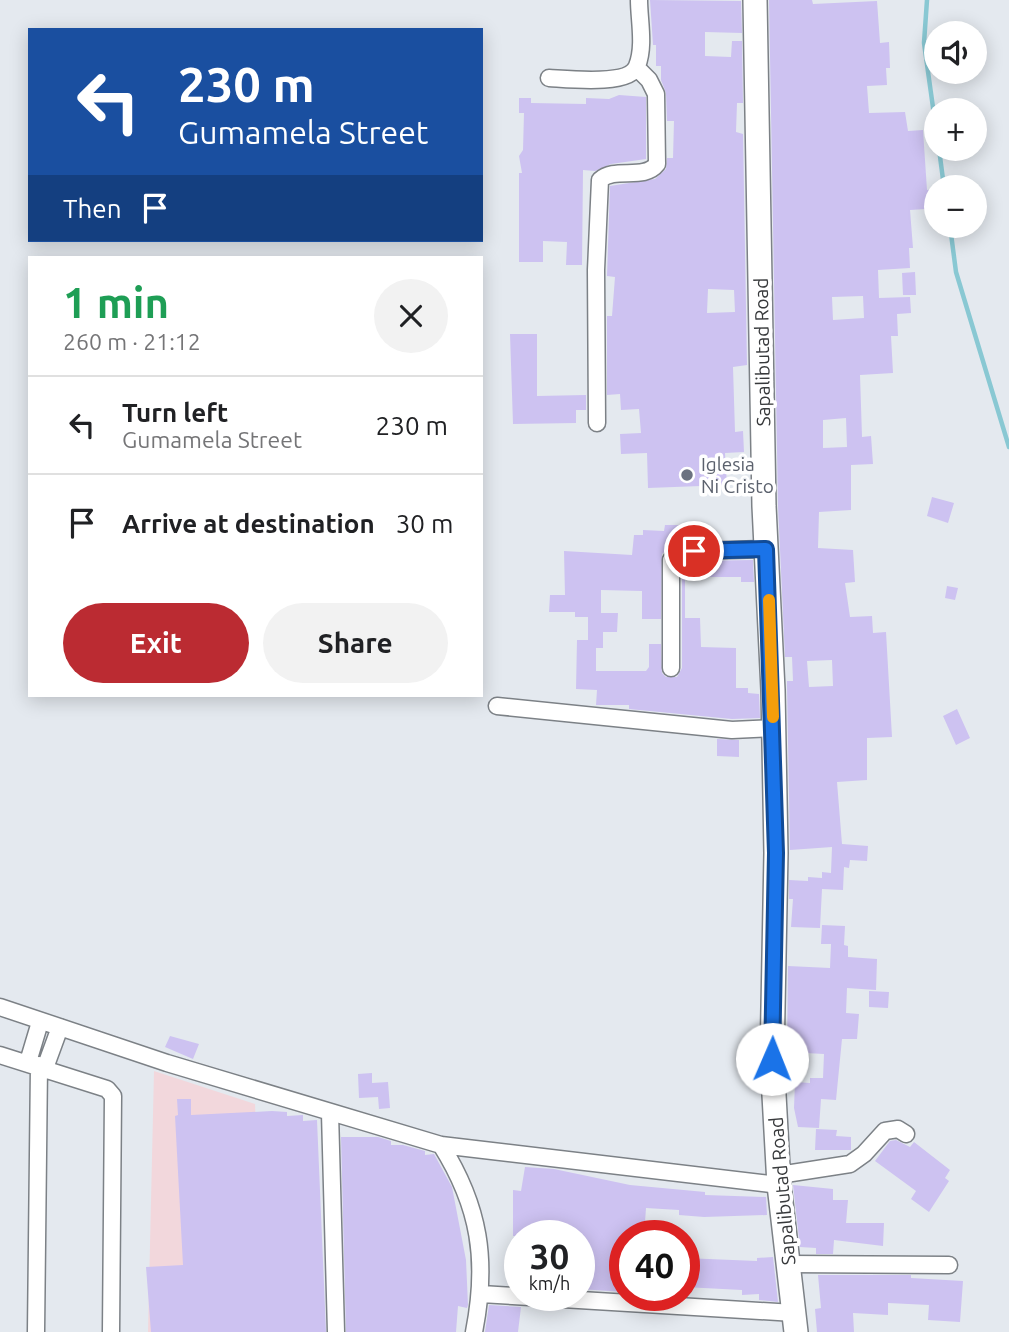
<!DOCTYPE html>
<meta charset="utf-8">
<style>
:root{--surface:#fff;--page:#f2f2f2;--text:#202124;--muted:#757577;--line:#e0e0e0;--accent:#bb2b32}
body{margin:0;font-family:Ubuntu,sans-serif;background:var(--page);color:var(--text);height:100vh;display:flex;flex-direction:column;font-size:26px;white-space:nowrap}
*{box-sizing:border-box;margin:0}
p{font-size:23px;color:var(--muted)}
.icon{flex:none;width:38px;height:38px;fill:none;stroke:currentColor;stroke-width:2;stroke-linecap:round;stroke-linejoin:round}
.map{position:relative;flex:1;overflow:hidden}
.drawer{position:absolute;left:28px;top:256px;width:455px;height:441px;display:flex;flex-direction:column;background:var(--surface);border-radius:0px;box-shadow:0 4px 18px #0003}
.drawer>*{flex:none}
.banner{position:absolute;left:28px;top:28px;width:455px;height:214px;border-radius:0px;box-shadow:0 4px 18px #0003;background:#1a4fa0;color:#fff;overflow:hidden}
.controls{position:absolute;left:924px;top:21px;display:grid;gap:14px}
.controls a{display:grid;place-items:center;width:63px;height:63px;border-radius:50%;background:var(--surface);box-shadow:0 4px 18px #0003;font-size:35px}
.speed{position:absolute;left:504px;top:1220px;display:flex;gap:14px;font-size:35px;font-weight:700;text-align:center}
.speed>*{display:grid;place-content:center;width:91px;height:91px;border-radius:50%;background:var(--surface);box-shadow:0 4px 18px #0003;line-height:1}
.speed small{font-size:18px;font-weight:400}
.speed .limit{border:10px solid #d22;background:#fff;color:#111}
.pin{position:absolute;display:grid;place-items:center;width:60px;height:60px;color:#fff;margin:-30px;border:4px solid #fff;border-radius:50%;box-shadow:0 2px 7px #0007}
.me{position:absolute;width:77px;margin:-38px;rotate:1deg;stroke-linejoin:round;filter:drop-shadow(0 0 5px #0008)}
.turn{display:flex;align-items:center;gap:24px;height:147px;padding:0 35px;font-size:32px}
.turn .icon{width:91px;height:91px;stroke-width:2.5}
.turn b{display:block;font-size:49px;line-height:60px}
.then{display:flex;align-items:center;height:66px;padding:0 35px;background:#0003;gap:14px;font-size:26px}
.round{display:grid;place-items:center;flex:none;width:74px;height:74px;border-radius:37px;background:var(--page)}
.overview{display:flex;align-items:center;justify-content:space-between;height:119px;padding:0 35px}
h1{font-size:42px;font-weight:700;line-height:52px;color:#1e9e55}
.primary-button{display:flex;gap:14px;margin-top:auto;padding:14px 35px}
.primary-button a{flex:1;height:80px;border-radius:42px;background:var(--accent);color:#fff;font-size:28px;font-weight:700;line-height:80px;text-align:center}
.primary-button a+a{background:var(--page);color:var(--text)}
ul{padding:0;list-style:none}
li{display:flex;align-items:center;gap:21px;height:98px;padding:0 35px;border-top:2px solid var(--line)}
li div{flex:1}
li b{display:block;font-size:26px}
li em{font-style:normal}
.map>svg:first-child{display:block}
.industrial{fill:#f2d7dc}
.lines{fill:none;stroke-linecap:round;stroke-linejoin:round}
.stream{stroke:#89c8d3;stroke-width:4.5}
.building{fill:#cdc2f1;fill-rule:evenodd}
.street-casing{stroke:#7c8186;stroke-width:19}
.secondary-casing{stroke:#7c8186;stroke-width:26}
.street{stroke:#fff;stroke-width:16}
.secondary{stroke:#fff;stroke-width:23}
.route-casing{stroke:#114b97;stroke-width:18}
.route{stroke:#1a73e8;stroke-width:12}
.slow{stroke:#f59e0b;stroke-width:12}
.worship-dot{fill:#6b7280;stroke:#fff;stroke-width:2.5}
.labels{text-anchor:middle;stroke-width:7;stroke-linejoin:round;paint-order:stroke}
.street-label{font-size:19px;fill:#37393b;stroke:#fff}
.worship-label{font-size:19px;fill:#5b616d;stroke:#fff;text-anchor:start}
</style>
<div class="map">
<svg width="1009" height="1332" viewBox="0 0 1009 1332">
<rect width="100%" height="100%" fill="#e4e9ef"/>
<!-- industrial -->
<path class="industrial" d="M154,1071l101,33 9,228h-116z"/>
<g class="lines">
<!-- stream -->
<path class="stream" d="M927,0l-3,43 12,86
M939,149l5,38
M950,226l6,46 53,175"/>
</g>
<!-- building -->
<path class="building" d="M650,0l91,1 1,32 -37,-1v24l26,1 1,-16h10l1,62h-6l-1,29 7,2 4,231 -14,2 2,65 8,-1 1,21 -19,1 2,32 -79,3 -1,-35 -26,1 -1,-20 21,-1 -2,-24 -18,1 -1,-16 -13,1v-79h5l3,-39 -8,-1 3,-90 45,-7 11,-10 1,-11h6l1,-37h-7l-1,-28 -5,-13v-14h-5v-21h-3zM708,289l26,1 1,22 -28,1z
M769,0h43l1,4 64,-3 3,42 9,-1 1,26h-4l1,17 -20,1 2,27 36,-1 3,19 15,-1 4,60 7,-1 1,13 -9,1v6l-16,1 3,38h-4l1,20 -32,2 1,28 31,-1 1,16 -14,1 1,22h-7l2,37 -33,2 2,62 9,-1 2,28 -22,1v45l-32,2 -1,36 35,2 2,32 -10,1 5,34 22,-1 1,17 13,-1 6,105 -25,1v42l-30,2 5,62 26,2 -1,15 -17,-1 -1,8 -5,-1 -1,23 -21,-1 -2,39 -29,-1 2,-28h-4v-19l19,1v-4l14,1v-6l9,1 1,-26 -42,3 -3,-164v-5h6l-1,-24h-7l-7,-151zM863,296l1,22 -31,2 -1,-23zM846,418l1,29 -24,1v-28zM832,660l1,26 -24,1 -2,-26z
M619,95l27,2v62l-35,5 -16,7 -12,-1 -1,95h-16l1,-23 -24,-1v21h-24v-89h3l-3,-17 4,-6 1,-37h-5v-15h12v5l55,1v-6l23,1z
M915,272l1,23h-13l-1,-22z
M510,334h27v62l49,-1v15h-10v13l-63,1z
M932,497l22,6 -6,20 -21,-7z
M665,525h27l-1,16 -20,5 -9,8 -1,65h-19v-28l-41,-1v23h17l-1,19h-14v16h-7v23h50l3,-4v-23h12l1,29 4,4h11l5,-9v-103l13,-4 58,-1 1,22h-13v-5h-56v41h15l1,29 35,1v40h12v5l11,1 1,24 -28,1 -103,-10v-4h-33l1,-15 -21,-1 1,-49h11v-23h-13v-5h-26l1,-17h15l-1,-44 68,4 2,-20h9v-5l21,1z
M947,586l11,2 -3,12 -10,-2z
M957,709l13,29 -14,7 -13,-29z
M717,739l22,1v17l-22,-1z
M822,925l23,1 -1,19 4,1v11l29,2 -1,31 -29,-2 -1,25 13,1 -2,25h-15l-6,61 -15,-1 -2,29 -21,-1 -4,-19 1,-26 15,1v-5h13l1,-24 -37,-2 1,-86 42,2 1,-24h-10z
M869,991l20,1 -1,16 -19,-1z
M170,1036l29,8 -6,15 -28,-12z
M372,1073v10l16,-1 2,26 -11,1 -1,-12 -19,1 -1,-24z
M177,1099h14v16l81,-4 15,1v4l16,-1v6l14,-1 9,212h-175l-5,-65 37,-2 -8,-149 3,-1z
M816,1129l21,1 -1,6 15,1v13h-36z
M341,1137h37l13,4v4h12l22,6v4l9,-1 18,33 14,73 2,45 -1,3 -9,-2 -2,26h-110z
M896,1140l14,7 4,-5 36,28 -5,8 4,3 -20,31 -18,-13 5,-8 -41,-30 15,-20z
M525,1167l29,2 76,16 75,7v3l61,2 1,18 -63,2 -25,-2v-5l-33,-2 -2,28h-19v56l-46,-3v-53h-66v-46l8,1z
M793,1185l40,4v11h15l-2,23h38l-1,23 -49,-6 -1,14h-17v-6l-16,-1z
M773,1257l5,45 -19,-2v-6l-17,1v-5l-58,-3v-29l73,3v-3z
M818,1275h93v3l52,3 -3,41 -32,-2 1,-15 -41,-2v12l-35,-2 1,19h-37l-2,-23 6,-1z
M489,1305l32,2 -3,25h-33z"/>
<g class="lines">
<defs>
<path id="street" d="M549,78c19,1 81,8 88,-12 8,-20 2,-46 2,-66
M597,423l-1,-153 4,-90c15,-14 44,1 57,-16l-1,-70 -7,-14 -12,-12
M671,668v-108l3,-4 20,-5 72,-2
M497,706l235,24 41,-2
M0,1007l167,56 274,82 338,40
M0,1055l107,34 6,7 -2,236
M28,1062l12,-40
M45,1068l15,-41
M330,1113l6,219
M441,1145c39,62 47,116 33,187
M779,1175l71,-11 14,-10 21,-23 13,-2 8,5
M788,1264l161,1
M481,1294l313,19
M36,1332l3,-267"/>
<path id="secondary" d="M755,0l9,506 9,184 3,163 -4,206 7,126 17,147"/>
</defs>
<!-- street casing -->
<use href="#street" class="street-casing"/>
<!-- secondary casing -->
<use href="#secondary" class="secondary-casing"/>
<!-- street -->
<use href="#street" class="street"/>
<!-- secondary -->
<use href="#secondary" class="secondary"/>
</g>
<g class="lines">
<defs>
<path id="route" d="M694,551l72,-2 10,304 -4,206"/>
</defs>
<!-- route casing -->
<use href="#route" class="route-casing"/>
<!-- route -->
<use href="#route" class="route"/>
<!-- slow -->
<path class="slow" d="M769,600l4,117"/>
</g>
<!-- markers -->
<circle class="worship-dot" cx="687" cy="475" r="7"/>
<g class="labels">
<!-- street labels -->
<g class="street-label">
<text transform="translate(762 352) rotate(-91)" y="7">Sapalibutad Road</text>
<text transform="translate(782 1191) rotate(-95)" y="7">Sapalibutad Road</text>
</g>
<!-- worship labels -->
<g class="worship-label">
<text x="701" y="471">Iglesia<tspan x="701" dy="22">Ni Cristo</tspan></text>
</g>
</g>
</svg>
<div class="controls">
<a><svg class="icon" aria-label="sound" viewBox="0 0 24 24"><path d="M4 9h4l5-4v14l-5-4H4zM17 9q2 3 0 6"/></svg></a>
<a>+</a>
<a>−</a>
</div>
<div class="speed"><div>30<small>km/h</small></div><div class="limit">40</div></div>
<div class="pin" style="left:694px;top:551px;background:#d93025"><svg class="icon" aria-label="arrive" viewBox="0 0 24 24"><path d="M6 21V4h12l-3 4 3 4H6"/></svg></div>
<svg class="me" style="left:772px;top:1059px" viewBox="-20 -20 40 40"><circle r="19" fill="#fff"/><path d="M0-13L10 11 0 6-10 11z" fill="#1a73e8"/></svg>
<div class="banner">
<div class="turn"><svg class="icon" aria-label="left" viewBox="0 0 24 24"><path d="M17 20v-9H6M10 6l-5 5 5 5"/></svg><div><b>230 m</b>Gumamela Street</div></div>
<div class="then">Then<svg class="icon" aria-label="arrive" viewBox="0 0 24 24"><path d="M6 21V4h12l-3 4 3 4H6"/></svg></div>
</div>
<section class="drawer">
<div class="overview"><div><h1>1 min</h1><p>260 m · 21:12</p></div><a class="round"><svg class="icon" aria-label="close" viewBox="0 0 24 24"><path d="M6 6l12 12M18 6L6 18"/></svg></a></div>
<ul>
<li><svg class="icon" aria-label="left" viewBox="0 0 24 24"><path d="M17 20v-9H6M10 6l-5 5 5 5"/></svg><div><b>Turn left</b><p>Gumamela Street</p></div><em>230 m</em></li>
<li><svg class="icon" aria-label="arrive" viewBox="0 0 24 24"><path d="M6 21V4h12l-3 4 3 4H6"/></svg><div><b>Arrive at destination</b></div><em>30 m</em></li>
</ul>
<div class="primary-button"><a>Exit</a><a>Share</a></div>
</section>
</div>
